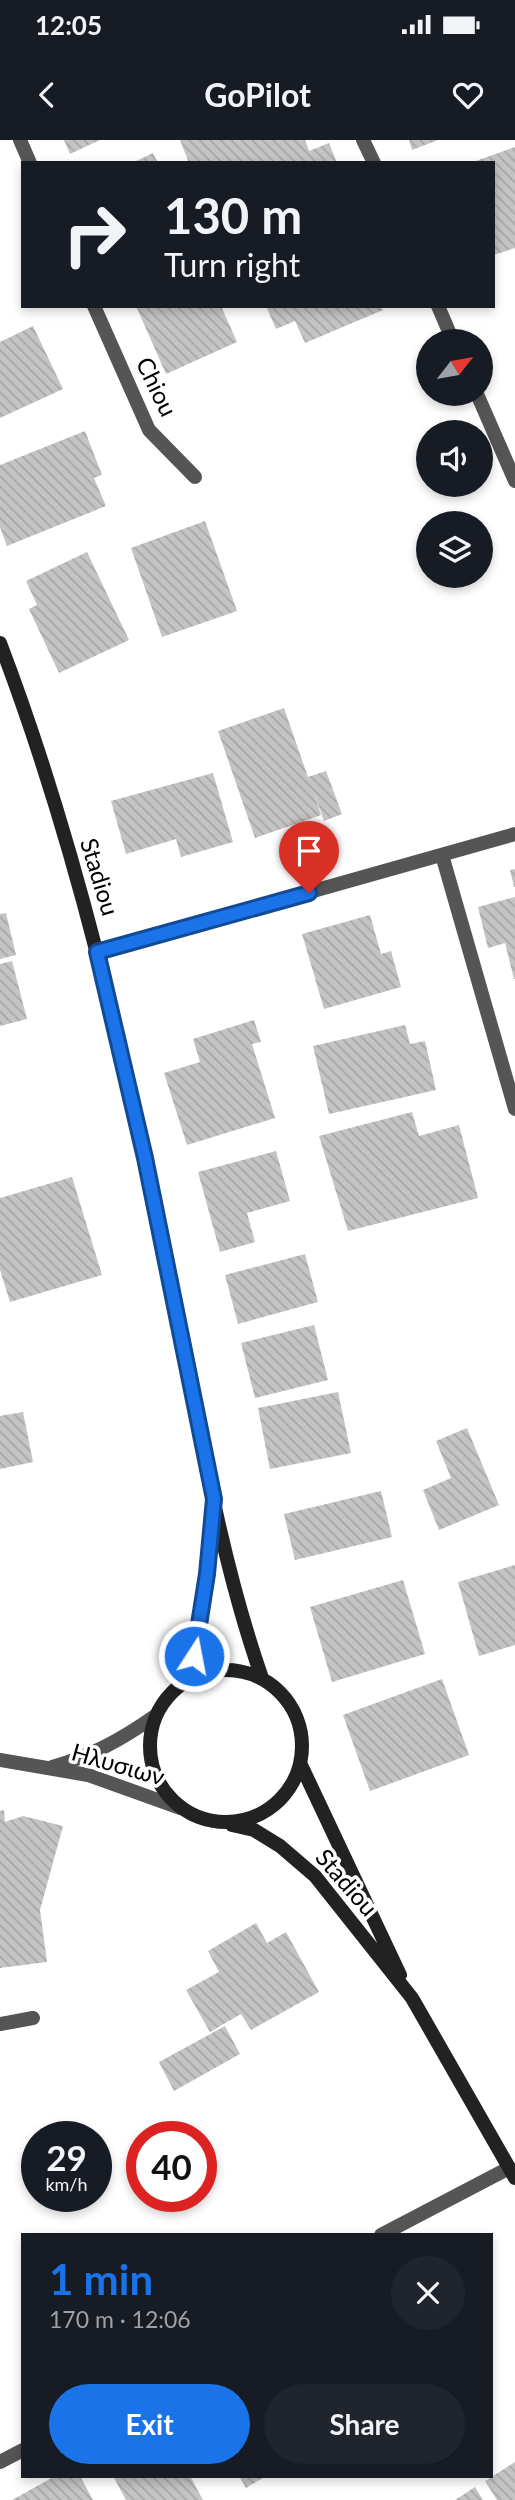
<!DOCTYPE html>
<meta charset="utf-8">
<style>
:root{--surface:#171b24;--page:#20242c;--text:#f1f3f6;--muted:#9ea1a6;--accent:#1a73e8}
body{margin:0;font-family:Lato,sans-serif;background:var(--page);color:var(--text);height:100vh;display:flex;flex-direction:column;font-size:26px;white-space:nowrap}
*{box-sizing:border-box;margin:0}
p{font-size:23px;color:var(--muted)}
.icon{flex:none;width:38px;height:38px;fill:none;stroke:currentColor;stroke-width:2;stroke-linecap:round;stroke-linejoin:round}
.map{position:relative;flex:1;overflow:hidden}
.drawer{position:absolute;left:21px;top:2093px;width:472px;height:245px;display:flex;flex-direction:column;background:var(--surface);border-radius:0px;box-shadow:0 4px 10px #0003}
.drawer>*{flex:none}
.top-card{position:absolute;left:21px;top:21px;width:474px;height:147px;border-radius:0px;box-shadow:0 4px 10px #0003;background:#171b24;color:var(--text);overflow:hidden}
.needle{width:46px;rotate:59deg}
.tools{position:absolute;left:416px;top:189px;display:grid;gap:14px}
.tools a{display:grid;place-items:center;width:77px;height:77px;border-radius:50%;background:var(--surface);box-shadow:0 4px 10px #0003;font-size:35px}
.speed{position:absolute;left:21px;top:1981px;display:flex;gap:14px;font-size:35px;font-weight:700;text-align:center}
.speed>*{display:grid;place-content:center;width:91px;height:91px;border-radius:50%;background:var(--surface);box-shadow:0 4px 10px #0003;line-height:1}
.speed small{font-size:18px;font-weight:400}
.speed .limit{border:10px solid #d22;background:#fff;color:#111}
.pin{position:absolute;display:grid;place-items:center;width:60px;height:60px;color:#fff;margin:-72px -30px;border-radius:50% 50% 50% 0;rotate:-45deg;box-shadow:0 0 7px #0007}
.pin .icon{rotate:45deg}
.me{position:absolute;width:77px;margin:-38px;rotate:11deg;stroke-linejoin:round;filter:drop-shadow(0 0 5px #0008)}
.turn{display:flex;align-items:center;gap:24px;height:147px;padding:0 28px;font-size:32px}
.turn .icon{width:91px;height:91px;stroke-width:2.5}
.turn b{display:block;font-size:49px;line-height:60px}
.round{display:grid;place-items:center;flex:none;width:74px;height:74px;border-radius:37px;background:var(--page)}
.headline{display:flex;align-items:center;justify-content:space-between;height:119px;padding:0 28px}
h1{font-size:42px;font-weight:700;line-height:52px;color:var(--accent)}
.button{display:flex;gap:14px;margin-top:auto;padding:14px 28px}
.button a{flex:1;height:80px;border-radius:42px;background:var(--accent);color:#fff;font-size:28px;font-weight:700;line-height:80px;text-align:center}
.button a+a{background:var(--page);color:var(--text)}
.status{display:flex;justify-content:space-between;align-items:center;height:49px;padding:0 35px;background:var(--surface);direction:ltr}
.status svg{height:19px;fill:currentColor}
header{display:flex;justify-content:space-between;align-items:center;height:91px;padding:0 28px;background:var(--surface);font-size:32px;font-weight:700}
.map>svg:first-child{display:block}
.building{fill:url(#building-back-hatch)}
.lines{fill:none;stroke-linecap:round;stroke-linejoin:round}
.street{stroke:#555;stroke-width:14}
.secondary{stroke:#222;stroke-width:14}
.route-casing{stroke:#114b97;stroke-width:18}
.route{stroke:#1a73e8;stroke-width:12}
.labels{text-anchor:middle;stroke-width:7;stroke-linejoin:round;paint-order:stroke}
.street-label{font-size:24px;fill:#000;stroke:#fff}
</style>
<div class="status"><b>12:05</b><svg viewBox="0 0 49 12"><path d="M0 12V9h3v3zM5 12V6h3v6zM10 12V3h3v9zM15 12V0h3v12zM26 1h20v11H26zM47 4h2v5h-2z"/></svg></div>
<header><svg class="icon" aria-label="back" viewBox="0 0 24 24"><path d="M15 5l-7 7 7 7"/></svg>GoPilot<svg class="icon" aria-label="heart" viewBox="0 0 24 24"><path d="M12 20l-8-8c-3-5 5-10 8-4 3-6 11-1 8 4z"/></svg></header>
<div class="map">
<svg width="515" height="2360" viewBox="0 0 515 2360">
<defs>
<pattern id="building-back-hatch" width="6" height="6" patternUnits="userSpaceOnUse" patternTransform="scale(1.75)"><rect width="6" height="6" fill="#c4c4c4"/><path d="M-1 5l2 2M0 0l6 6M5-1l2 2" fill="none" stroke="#a7a7a7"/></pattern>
</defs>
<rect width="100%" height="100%" fill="#fff"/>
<!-- building -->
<path class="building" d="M64,0h36l-30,14z
M180,0h125l4,11 20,-8 8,20h-148z
M409,0h29l-26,10z
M515,7v101l-21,7v-92l-21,-1z
M153,13l5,10h-26z
M136,166h85l16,36 -71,32z
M266,166h115l2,4 -78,33 -10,-22 -19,8z
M33,186l30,63 -63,29v-76z
M85,291l17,44 -8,3 12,28 -99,40 -7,-19v-62z
M205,381l32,90 -75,26 -31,-89z
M87,412l42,88 -70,33 -30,-64 8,-4 -11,-24z
M284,568l24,69 18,-6 16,43 -18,7 -10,-29 7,23 -66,23 -37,-107z
M213,633l20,69 -52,15 -5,-18 -50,15 -15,-53z
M515,729v18h-1l-4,-17z
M515,757v82h-1l-9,-36 -17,5 -10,-41z
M6,773l10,42 -16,4v-45z
M370,775l11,39 10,-3 10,36 -77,22 -22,-75z
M12,821l15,58 -27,7v-62z
M254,880l7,22 -9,2 23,74 -88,27 -23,-72 36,-11 -7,-23z
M405,885l5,19 15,-3 11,49 -107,24 -16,-68z
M412,972l7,24 40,-11 19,73 -130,33 -29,-95z
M276,1011l14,50 -43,12 8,29 -35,10 -22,-80z
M72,1037l30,98 -92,27 -10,-32v-72z
M305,1114l13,48 -80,22 -13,-49z
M314,1185l14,55 -73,18 -14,-55z
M338,1252l13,61 -81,16 -12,-61z
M23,1272l10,50 -33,7v-53z
M467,1288l32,77 -60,25 -16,-40 28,-12 -15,-37z
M381,1351l11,46 -97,23 -11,-46z
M515,1425v80l-36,11 -21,-74z
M403,1440l22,74 -93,28 -22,-75z
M442,1539l27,76 -99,36 -27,-76z
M4,1670l1,12 18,-6 40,10 -23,84 7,52 -47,6v-157z
M256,1783l11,20 19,-11 33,60 -68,38 -10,-16 -31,18 -24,-42 33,-18 -11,-21z
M225,1886l15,28 -66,37 -15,-29z
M515,2322v38h-18l-12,-19z
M55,2336h25l13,24h-81z
M113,2336h77l13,24h-77z
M239,2336h27l-20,12z
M475,2347l8,13h-28z"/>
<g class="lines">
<!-- street -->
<path class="street" d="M20,0l10,23
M363,0l11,23
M94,166l55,124 46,47
M438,166l15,35
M477,254l38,87
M442,715l73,254
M97,812l418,-118
M0,1620l88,15 92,33
M52,1627c40,-11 70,-28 103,-51
M0,1884l33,-6
M381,2095l128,-67
M0,2322l23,-12"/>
<!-- secondary -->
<path class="secondary" d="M0,503c77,202 125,415 168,627 28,137 48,276 94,408
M150 1606a76 76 0 1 1 152 0a76 76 0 1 1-152 0Z
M189,1539l18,-105 6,-56
M301,1625l99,210
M232,1685l22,5 26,16 35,30 97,122 103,180"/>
</g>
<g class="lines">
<defs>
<path id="route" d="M194,1516l13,-82 7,-75 -69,-341 -48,-206 212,-59"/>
</defs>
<!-- route casing -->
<use href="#route" class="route-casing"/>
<!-- route -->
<use href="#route" class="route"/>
</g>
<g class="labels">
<!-- street labels -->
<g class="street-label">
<text transform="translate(156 247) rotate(64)" y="8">Chiou</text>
<text transform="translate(99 737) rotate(73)" y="8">Stadiou</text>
<text transform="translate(118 1625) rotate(16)" y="8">Ηλυσιων</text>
<text transform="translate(346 1743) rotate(49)" y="8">Stadiou</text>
</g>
</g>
</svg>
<div class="tools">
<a><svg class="needle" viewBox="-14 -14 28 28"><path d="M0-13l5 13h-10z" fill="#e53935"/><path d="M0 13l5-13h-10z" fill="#9ea1a6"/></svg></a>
<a><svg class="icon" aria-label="sound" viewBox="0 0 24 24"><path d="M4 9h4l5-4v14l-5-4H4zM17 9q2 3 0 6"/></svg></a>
<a><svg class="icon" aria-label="layers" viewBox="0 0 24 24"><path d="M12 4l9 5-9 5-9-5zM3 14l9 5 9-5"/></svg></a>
</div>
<div class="speed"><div>29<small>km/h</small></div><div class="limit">40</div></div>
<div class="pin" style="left:309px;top:753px;background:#d93025"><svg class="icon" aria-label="arrive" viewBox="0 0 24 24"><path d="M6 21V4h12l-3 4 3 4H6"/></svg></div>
<svg class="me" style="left:194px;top:1516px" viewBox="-20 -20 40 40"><circle r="17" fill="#1a73e8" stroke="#fff" stroke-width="3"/><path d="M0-11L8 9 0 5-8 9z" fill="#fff"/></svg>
<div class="top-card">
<div class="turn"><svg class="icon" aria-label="right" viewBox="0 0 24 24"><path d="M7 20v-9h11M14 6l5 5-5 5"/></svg><div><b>130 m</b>Turn right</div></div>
</div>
<section class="drawer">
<div class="headline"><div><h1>1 min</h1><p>170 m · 12:06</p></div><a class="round"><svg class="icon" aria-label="close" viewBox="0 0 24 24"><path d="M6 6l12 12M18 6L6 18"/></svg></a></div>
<div class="button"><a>Exit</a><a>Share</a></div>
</section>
</div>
